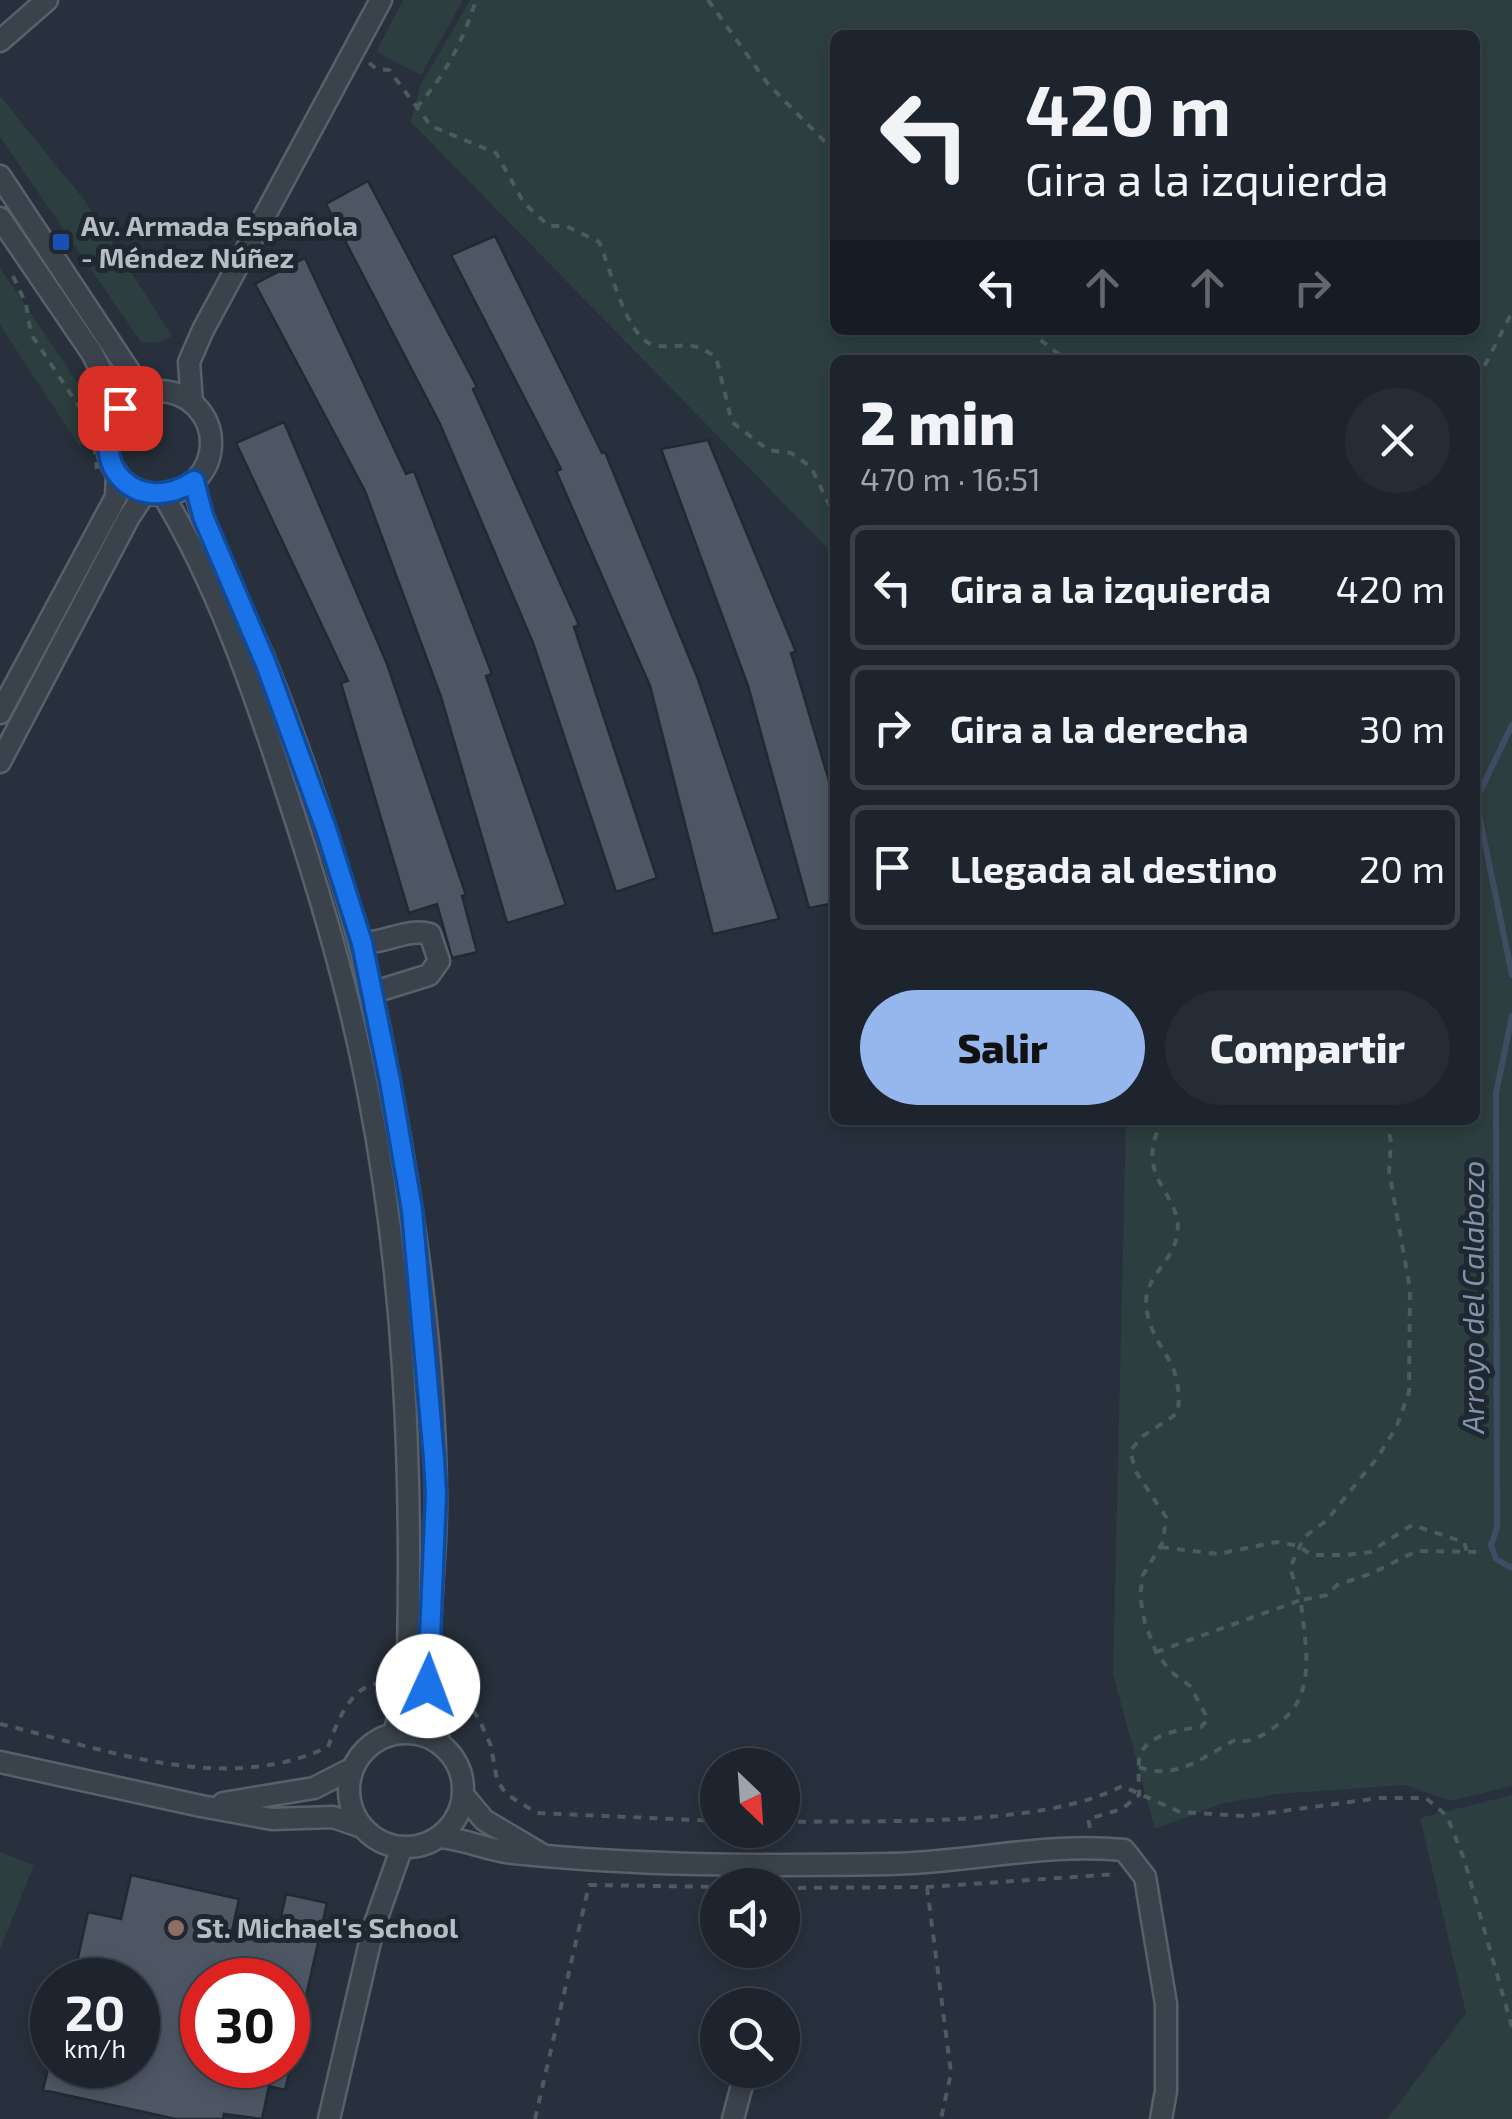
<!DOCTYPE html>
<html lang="es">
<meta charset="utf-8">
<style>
:root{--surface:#1d242d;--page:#252c35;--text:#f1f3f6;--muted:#a0a4aa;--line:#3b4149;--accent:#96b7ed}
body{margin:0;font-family:"Exo 2",sans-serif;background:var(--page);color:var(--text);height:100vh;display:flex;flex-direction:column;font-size:38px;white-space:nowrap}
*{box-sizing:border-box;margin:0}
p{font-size:32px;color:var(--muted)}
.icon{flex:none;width:55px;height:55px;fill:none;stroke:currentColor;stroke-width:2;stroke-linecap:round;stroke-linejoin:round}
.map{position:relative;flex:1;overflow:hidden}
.sheet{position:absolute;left:830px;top:355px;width:650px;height:770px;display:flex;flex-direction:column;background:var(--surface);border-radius:15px;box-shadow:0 5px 15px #0003,0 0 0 2px var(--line)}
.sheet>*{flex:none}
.banner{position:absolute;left:830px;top:30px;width:650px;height:305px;border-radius:15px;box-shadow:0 5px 15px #0003,0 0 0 2px var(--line);background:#1d242d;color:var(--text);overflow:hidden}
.needle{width:65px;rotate:155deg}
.buttons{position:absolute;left:700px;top:1748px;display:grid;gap:20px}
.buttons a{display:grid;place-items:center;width:100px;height:100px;border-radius:50%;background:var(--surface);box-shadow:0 5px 15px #0003,0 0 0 2px var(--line);font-size:50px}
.speed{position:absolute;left:30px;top:1958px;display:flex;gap:20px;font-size:50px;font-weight:700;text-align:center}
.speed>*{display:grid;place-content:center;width:130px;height:130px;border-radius:50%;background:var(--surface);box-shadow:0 5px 15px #0003,0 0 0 2px var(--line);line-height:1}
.speed small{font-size:25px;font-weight:400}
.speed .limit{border:15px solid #d22;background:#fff;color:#111}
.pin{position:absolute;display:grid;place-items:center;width:85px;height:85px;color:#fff;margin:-42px;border-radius:20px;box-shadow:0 5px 15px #0006}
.me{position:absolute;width:110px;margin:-55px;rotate:2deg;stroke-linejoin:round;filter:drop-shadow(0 0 8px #0008)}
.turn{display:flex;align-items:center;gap:35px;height:210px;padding:0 30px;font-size:45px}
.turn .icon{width:130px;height:130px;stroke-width:2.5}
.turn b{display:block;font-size:70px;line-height:85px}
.lanes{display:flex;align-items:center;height:95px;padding:0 30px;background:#0003;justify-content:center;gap:50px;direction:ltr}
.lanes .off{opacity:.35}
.round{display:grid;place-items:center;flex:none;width:105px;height:105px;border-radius:52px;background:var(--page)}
.headline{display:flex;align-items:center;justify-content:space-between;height:170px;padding:0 30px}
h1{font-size:60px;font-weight:800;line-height:75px}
.action{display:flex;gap:20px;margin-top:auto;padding:20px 30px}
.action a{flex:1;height:115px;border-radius:60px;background:var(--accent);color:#111;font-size:40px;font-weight:800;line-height:115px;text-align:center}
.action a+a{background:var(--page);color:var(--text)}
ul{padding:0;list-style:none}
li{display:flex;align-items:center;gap:30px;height:125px;margin:0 20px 15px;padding:0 10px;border:5px solid var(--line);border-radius:15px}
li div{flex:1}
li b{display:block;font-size:38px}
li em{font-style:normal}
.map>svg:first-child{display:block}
.green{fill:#2c3e3f;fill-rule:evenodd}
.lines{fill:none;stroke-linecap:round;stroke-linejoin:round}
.stream{stroke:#3e4d63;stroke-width:6}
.building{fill:#4d5764;stroke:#212933;stroke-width:2.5}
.minor-casing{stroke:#58606a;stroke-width:25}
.path{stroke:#4b5b5e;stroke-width:4;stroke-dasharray:8 8;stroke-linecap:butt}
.minor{stroke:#3a424c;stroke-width:20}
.route-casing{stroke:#114b97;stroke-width:25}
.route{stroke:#1a73e8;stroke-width:18}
.transit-dot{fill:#1a4fb4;stroke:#1f2731;stroke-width:4}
.education-dot{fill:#8d6e63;stroke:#1f2731;stroke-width:4}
.labels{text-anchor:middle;stroke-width:10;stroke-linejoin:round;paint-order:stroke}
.poi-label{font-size:28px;font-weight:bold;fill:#b6bdc7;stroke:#1f2731;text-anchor:start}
.water-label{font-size:30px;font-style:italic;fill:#8193ab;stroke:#1f2731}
</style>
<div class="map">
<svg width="1512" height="2119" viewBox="0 0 1512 2119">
<rect width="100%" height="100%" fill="#27303c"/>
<!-- green -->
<path class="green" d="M403,0h60l-42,75 -45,-23z
M470,0h1042v1786l-61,15 -46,-16 -127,9 -54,9 -69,26 -42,-155 13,-554h349v-760h-640v196l-424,-434 9,-36zM1475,35v295h-640v-295z
M0,96l86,106 86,134 -15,7 -16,-1 -141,-205z
M0,268l88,130 -7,51 -81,-124z
M1512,1795v324h-125l79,-106 -46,-195z
M0,1852l34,13 -34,84z"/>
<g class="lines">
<!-- stream -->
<path class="stream" d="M1512,725l-36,75 36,175
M1512,1016l-16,77 1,435 -6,17 5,14 16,9"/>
</g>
<!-- building -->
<path class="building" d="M368,181l109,206 -4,2 106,236 -5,2 83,251 -41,14 -83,-249 -93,-219 -114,-220z
M495,236l107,217 3,-1 93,227 81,240 -66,15 -63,-248 -94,-215 5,-2 -110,-214z
M305,258l101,216 8,-3 78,203 -6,2 80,229 -59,18 -66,-226 -76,-206 -110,-207z
M284,422l103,242 79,231 -4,1 15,56 -25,6 -15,-54 -28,9 -68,-230 7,-2 -112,-238z
M708,440l88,212 -5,1 44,148v102l-26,5 -61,-222 -87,-237z
M131,1875l108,24 -7,32 44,9 10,-46 41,9 -33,147 -6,-1v-69h-86v85h89l-6,25 -16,-4 -7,33 -38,-5 -1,5h-47l-133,-29 6,-25h89v-85h-65l15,-68 33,7z"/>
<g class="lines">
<defs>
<path id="minor" d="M0,41l47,-41
M0,176l139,210 11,5
M0,218l92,135 28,55
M107 443a52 52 0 1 1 104 0a52 52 0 1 1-104 0Z
M192,403l-3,-41 14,-32 178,-330
M194,481c8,56 50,128 72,182 47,120 88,242 114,368 30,152 55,308 56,464 1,62 -9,125 -7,188 0,20 7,40 10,60
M163,495c53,88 88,188 120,286 34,103 66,208 86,315 36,184 43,373 39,559l-2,30 -12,49
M0,713l116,-216 1,-24
M0,762l129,-245 16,-24
M362,943c22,0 47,-15 68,-9l9,27 -10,14 -58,18
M349 1790a57 57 0 1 1 114 0a57 57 0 1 1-114 0Z
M0,1762l201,44 71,13 61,-2 29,10
M464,1796l20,24 59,35
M223,1803l91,-15 39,-20
M440,1837c26,2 49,14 74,16 125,13 249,13 374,11 79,-1 158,-22 236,-14l21,27 21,127v87l-5,28
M329,2119l44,-190 29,-82
M733,2119l13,-49"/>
</defs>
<!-- minor casing -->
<use href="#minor" class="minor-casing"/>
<!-- path -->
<path class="path" d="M708,0l60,84 67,68
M369,63l8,6 12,1 42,56 65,27 28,50 25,23h17l33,16c12,26 28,102 59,104 30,2 31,-7 58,11l16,65 36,28 23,3 20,14 24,50
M416,108c30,-34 46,-65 60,-108
M13,276l13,28 5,30 61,92 5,43
M1028,330l38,30
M1475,378l6,-5 31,-61
M1161,1547l57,7 58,-12 23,4 12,9h34l25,-3 42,-27 52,17 3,10
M1156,1652l145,-52 -11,-32 14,-31 22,-16 51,-63 19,-30 13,-36 1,-103 -21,-118 2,-28 -4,-23
M450,1691l10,2 19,26 12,27 6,34 9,14 31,19 181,8
M0,1724c106,25 223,72 328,23 10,-27 24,-66 58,-64
M1139,1767c34,14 64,-9 92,-25 11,-6 3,0 15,-1 19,-3 46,-25 53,-42 14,-31 4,-68 2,-99l26,-5 10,-10 33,-11 47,-23 64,1
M782,1822c94,-2 260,6 340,-36l58,26 66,4 133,-18h47l21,18 17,43 48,168
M1090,1828l-2,-9 34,-10 17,-14c1,-13 -3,-30 2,-42 8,-19 42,-24 60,-26l7,-8 -18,-33 -20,-15 -14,-19 -11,-29 -5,-27 3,-21 20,-33 3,-25 -30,-45 -6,-21 13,-15 35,-23c5,-57 -22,-57 -31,-101 -7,-33 24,-46 30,-76 8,-43 -47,-57 -14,-116
M927,1887l24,186 -10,46
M782,1888l145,-1 190,-13
M535,2119l54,-234 129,2"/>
<!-- minor -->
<use href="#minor" class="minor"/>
</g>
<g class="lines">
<defs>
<path id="route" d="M120,408c-36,57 18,110 74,73l9,35 63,148 60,165 36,114 28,138 22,129 22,248 2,36 -8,192"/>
</defs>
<!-- route casing -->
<use href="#route" class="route-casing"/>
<!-- route -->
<use href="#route" class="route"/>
</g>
<!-- markers -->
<rect class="transit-dot" x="51" y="232" width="20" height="20" rx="5"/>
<circle class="education-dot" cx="176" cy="1928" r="10"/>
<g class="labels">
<!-- poi labels -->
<g class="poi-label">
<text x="81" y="236">Av. Armada Española<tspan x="81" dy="32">- Méndez Núñez</tspan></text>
<text x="196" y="1938">St. Michael's School</text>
</g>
<!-- water labels -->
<g class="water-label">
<text transform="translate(1474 1297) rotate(-90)" y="10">Arroyo del Calabozo</text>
</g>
</g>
</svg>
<div class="buttons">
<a><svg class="needle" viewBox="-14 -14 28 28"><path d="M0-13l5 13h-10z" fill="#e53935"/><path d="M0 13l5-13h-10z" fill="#a0a4aa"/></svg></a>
<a><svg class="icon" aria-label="sound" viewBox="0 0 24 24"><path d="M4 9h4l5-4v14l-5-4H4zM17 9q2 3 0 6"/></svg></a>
<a><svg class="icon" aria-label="search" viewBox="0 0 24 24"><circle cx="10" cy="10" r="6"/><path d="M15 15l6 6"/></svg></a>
</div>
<div class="speed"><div>20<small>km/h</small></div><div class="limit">30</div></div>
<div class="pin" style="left:120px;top:408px;background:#d93025"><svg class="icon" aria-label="arrive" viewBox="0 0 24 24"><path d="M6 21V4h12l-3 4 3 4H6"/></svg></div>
<svg class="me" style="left:428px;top:1686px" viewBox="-20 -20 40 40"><circle r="19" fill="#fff"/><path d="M0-13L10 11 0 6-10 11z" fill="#1a73e8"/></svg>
<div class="banner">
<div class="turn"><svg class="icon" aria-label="left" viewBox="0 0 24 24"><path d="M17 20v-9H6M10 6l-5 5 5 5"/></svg><div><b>420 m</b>Gira a la izquierda</div></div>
<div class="lanes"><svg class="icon" aria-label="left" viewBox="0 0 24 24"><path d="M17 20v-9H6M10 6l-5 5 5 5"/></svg><svg class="icon off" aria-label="ahead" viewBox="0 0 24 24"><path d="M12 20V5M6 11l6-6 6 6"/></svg><svg class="icon off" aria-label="ahead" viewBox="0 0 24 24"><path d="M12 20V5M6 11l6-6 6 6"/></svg><svg class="icon off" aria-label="right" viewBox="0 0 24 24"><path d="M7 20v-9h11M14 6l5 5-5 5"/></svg></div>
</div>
<section class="sheet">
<div class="headline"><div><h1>2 min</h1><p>470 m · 16:51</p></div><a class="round"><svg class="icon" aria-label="close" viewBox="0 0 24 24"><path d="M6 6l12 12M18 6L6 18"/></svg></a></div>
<ul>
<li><svg class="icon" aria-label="left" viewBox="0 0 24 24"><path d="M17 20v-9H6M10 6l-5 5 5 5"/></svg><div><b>Gira a la izquierda</b></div><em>420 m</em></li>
<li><svg class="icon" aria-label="right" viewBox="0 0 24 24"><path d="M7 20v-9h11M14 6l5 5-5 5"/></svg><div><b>Gira a la derecha</b></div><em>30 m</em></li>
<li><svg class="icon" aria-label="arrive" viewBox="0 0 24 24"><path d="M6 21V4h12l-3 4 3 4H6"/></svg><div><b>Llegada al destino</b></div><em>20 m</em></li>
</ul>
<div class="action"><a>Salir</a><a>Compartir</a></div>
</section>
</div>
